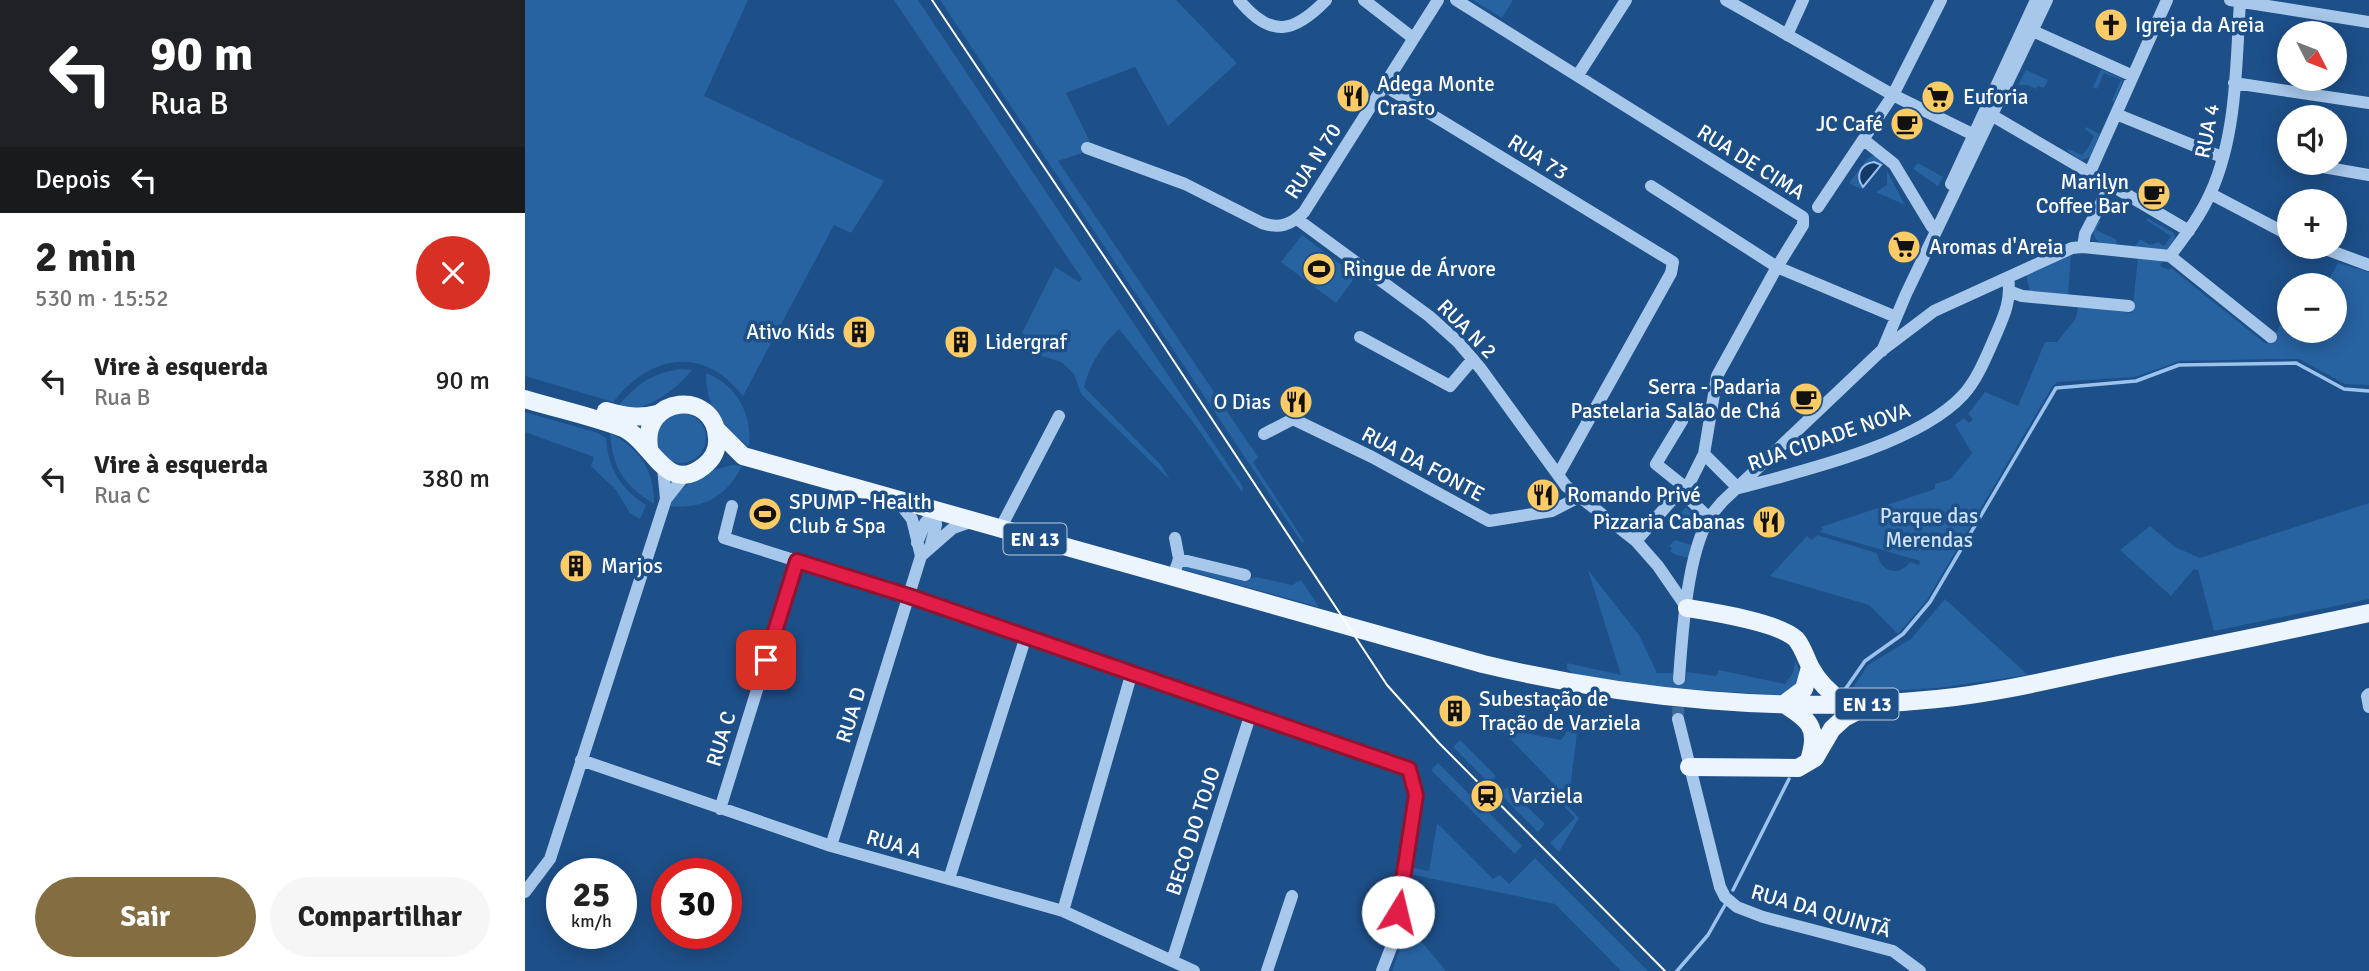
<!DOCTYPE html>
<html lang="pt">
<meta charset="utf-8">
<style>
:root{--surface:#fff;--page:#f6f6f6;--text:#222;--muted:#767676;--accent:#846e41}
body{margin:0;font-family:Signika,sans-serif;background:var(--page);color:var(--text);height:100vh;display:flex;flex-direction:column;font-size:26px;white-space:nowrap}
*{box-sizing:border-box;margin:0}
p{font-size:23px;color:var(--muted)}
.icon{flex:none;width:38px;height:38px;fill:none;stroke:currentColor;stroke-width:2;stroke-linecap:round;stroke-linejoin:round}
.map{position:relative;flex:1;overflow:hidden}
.details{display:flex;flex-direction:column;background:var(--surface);width:525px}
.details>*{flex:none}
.banner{background:#202124;color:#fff;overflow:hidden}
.needle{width:46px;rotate:132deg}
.controls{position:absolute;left:1752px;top:21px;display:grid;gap:14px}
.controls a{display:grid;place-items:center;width:70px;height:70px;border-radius:50%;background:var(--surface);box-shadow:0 4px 18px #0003;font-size:35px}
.speed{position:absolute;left:21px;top:858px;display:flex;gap:14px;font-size:35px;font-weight:700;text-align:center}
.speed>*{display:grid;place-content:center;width:91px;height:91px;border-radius:50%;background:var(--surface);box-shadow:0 4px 18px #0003;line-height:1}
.speed small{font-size:18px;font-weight:400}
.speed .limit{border:10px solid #d22;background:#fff;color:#111}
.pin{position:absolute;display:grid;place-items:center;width:60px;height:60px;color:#fff;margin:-30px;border-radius:14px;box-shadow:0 4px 10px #0006}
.me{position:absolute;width:77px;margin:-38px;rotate:9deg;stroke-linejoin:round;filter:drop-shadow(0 0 5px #0008)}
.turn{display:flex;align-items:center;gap:24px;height:147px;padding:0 35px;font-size:32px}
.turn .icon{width:91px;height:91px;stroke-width:2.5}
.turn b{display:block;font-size:49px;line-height:60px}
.then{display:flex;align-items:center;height:66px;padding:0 35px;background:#0003;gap:14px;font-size:26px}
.round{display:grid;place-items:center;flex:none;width:74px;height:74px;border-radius:37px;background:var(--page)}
.headline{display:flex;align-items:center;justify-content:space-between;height:119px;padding:0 35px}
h1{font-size:42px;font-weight:700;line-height:52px}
.button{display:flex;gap:14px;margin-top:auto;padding:14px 35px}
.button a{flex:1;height:80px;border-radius:42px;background:var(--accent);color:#fff;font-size:28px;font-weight:700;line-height:80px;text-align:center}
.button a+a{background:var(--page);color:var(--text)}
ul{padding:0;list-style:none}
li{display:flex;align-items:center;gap:21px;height:98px;padding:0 35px}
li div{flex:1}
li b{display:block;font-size:26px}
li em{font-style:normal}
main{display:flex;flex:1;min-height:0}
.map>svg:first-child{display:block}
.green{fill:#2762a1}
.water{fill:#143a67;stroke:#9bc3ed;stroke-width:2}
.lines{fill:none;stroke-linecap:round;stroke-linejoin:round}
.stream{stroke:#9bc3ed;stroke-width:3.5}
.minor-tunnel{stroke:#3f699a;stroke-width:12;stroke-dasharray:12 6;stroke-linecap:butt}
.minor{stroke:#a8c8eb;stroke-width:12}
.major{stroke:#ecf4fe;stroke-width:18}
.tram{stroke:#fff;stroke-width:2}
.route-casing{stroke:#92132f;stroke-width:18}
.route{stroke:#e11d48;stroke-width:12}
.labels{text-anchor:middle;stroke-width:7;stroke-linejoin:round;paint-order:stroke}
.shield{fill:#1d4f88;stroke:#bbcadb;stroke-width:2}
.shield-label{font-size:19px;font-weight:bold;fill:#fff}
.poi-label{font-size:21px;fill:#fff;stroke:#1d4f88;text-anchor:start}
.street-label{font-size:21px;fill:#fff;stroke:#1d4f88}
.park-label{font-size:21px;fill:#cde2f8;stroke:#1d4f88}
</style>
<main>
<section class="details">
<div class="banner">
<div class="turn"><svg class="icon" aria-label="left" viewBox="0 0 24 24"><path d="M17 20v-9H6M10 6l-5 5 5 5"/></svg><div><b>90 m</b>Rua B</div></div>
<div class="then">Depois<svg class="icon" aria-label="left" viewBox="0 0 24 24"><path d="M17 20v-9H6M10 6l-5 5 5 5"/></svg></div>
</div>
<div class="headline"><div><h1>2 min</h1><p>530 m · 15:52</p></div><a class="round" style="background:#d93025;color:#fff"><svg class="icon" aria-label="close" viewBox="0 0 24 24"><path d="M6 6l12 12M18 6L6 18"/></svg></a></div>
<ul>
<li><svg class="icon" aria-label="left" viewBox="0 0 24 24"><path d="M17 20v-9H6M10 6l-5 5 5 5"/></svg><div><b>Vire à esquerda</b><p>Rua B</p></div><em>90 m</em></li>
<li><svg class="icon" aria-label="left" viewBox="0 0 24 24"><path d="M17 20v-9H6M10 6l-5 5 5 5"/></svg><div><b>Vire à esquerda</b><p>Rua C</p></div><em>380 m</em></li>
</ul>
<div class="button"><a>Sair</a><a>Compartilhar</a></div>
</section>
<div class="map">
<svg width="1844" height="971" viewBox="0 0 1844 971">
<rect width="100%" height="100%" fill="#1d4f88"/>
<!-- green -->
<path class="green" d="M0,0h223l-44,96 180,85 -33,52 -17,-8 -91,171c-40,-51 -92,-42 -130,6l-88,-26z
M369,0h24l325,487 -1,5 -49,-70 -74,-93c-17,16 -29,35 -35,58l77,78 9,15 -89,-86 -7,-20 -13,-12 -22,-7 1,-9 -18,-13 33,-66 24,15 3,-3z
M415,0h236l61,63 -69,63 -33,-59 -69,26 25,51 -9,9 -24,8 200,296 -5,5 51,79 -2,2z
M948,0h40l-11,18z
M1576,69l21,10 1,2 -9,21 -2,-2 9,-20 -17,-7 -7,16 -4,-2z
M1501,70l22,10 -4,8 -6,-2 -2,3 -8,-4h-10z
M1561,127l14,7 -10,23 -9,3 -14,-9 2,-2 13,6 6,-7 6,-12 -9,-7z
M1350,155l8,7 -2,3 -7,-3 -15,17 4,8 -2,2 -12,-6 19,-25z
M1393,163l25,14 -5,9 -25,-17z
M1362,171l17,32 -1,1 -27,-12 11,-7z
M1622,218l27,15 1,6 -6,10 -5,2 -29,-4 5,-8 10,6 8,-3 6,4 7,-10 -25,-16z
M1574,221l2,1 -5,8 21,10 -1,5c-12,-1 -22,-1 -23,-15z
M777,235l54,41 -20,27 -55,-41z
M1546,255l-3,41 -38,-4 -4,-17z
M1613,258l25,2 -3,6 9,4 2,-2 95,76 11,-13 12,-26v26h46v-46h-9l12,-22 31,9v113l-24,-1 -46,-25h-25l-94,2 -45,16 -78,5 -5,5 -125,213 -29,34 -29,-29 -99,-29 37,-40 5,4 5,-5 60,18c3,18 21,25 33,9l9,3 1,-4 -100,-29 3,-3 -2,-2 114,-38v-5l16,-5 21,-26 -17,-28 9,-7 5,5 4,-4 -5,-5 17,-22 33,14 27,-64h12l19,-24 2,-12 54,7z
M155,369l12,1c-15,19 -49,46 -75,37 21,-23 32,-33 63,-38z
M181,373c30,11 47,42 43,74 -27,-22 -43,-38 -43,-74z
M0,412l73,21 8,5c2,30 14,50 40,67l-6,14 -10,-6 -14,-23 -25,-24 3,-9 -69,-25z
M131 438a25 25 0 1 1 50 0a25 25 0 1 1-50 0Z
M85,433c29,15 45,38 44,71 -30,-19 -41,-34 -44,-71z
M207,465l10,1c-16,31 -39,44 -74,40 15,-23 37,-35 64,-41z
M1844,503v96l-155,32 -16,-61 -4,-1 -23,27 -51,-46 30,-24 25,21 25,11z
M1161,507l9,10v10l-12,-3 -7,-6z
M1150,540l16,5 -3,13 -12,-3 -6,-4 2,-3 -3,-2z
M663,565l59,14 9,-2 36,8 9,-5 18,27 -138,-38z
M1063,570l51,65 18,38h16l1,7 12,-1 1,-7 29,4 3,-6 66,14 8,-11 2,-12c11,16 1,29 -16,34 -69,-4 -138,-8 -206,-21l-6,-5v-6l54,12z
M1420,599l83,76 -90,13 -89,5 19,-28 43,-26z
M975,728l61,12 6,-9 10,2 -9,73 11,12 -20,34 -9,-9 25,-25 -13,-14 5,-6z
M935,740l36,36 -7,7 -36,-36z
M913,763l36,36 -4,4 10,11 5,-5 37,37 -7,8 -84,-84z
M982,787l38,37 -7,8 -38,-38z
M912,823l56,56 7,-4 9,9 26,-26 113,113h-27l-66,-67 -146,-30 1,-7 19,4z
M882,924l39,47h-54l11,-31z"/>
<!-- water -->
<path class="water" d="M1349,162l7,3 -18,22c-8,-11 -3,-23 11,-25z"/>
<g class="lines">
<!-- stream -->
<path class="stream" d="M1319,691l21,-30 38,-27 27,-32 126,-214 80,-7 43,-16 117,-2 48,26 25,2
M1208,890l56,-111
M1152,971l31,-36 17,-30"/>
<!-- minor-tunnel -->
<path class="minor-tunnel" d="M1153,719l1,-40"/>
<!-- minor -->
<path class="minor" d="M714,0c32,39 55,33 87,0
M839,0l49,38
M931,0l347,217v8l-26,42 -60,109 -13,78 -20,40 25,24
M1201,0l167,95 85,42
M1705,0l139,22
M1508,31l100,45
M1262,35l16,-35
M1053,75l48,-75
M1709,83l135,20
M858,85l290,177 -2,11 -113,202
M1591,114l106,43
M1468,116l196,115
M1339,140l30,24 38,63
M562,148l98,36 77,39c17,6 29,2 42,-11l134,-212
M1775,163l69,12
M1565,172l77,-172
M1426,184l85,-184
M1126,186l126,81 119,50
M1686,194l78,41
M1293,207l75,-112 48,-95
M772,219l132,97 29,26 23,27 85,117 70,55 22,25 29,42
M1558,247l2,-13 26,-50
M1795,247l49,18
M1645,256c15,-20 31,-41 41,-64 26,-58 25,-128 29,-191
M1645,256l101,81
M1486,292l11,4 107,10
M835,337l90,49 23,-27
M1357,351l24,-57 141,-294
M1157,421l-26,43 30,24
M739,434l29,-15 79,38 117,64 63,-10 27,-14
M1179,454l34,34
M138,468l3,31
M1214,488c64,-17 179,-44 224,-93 14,-15 23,-38 31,-56 9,-21 18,-38 14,-61
M207,506l-8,32 185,58 500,173 7,26 -22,145 -12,31
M475,529l59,-113
M650,538l4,21
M1111,541l35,-40 13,-7
M392,543l8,-20 10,-12
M405,548l6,-23 -1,-14
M396,556l32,-28 20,-7
M648,577l6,-18 66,16
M1154,679c3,-42 8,-125 30,-160 3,-6 9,-12 13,-17l159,-151 53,-40 138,-63 11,-1 87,9
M1844,694l-2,2 2,11
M1153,719l42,168 5,10 12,10 26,10 130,34 27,20
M56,760l250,86 232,65 131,60
M195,809l77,-248
M306,846l90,-290 -9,-37 -15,-19
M424,879l77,-243
M0,892l25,-33 116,-360 20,-25
M538,911l69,-239
M647,961l79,-248
M742,971l25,-75"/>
<!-- major -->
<path class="major" d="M0,399c33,10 66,17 98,29 28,11 43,69 81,38 9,-7 14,-17 13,-28 -2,-49 -76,-43 -68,10
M81,411c19,5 32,8 51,3
M191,429l27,27 740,208c146,35 304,50 454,35 61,-6 122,-21 182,-34 83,-17 167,-34 250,-52
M1162,608c25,4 91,14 109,31 7,8 10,20 15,29 8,15 19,25 33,35
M1285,757c9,-30 -2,-38 -26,-53l20,-15 6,-22
M1164,767l109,1 17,-10 17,-29 12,-11 25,-13"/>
<!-- tram -->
<path class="tram" d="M407,0l214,319 241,366 52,58 226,228"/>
</g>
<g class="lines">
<defs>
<path id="route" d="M241,660l31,-99 112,35 500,173 7,26 -18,117"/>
</defs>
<!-- route casing -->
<use href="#route" class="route-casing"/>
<!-- route -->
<use href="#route" class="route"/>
</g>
<!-- icons -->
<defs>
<symbol id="church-disc" viewBox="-11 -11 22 22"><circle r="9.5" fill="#fbcb66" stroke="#1d4f88"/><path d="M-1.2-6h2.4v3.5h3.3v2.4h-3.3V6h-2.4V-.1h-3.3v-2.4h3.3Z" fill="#111"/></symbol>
<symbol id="restaurant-disc" viewBox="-11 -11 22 22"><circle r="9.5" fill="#fbcb66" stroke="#1d4f88"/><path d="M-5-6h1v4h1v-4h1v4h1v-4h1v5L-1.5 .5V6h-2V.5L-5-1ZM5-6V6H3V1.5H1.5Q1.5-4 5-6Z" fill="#111"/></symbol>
<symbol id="supermarket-disc" viewBox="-11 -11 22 22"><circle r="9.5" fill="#fbcb66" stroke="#1d4f88"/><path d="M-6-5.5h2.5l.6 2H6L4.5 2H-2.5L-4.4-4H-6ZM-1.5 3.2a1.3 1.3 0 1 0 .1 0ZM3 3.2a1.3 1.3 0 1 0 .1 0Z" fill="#111"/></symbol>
<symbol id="cafe-disc" viewBox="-11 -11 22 22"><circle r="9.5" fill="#fbcb66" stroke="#1d4f88"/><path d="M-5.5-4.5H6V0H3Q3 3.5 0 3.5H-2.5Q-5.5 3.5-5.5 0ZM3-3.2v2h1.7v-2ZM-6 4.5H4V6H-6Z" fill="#111"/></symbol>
<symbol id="stadium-disc" viewBox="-11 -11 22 22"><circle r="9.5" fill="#fbcb66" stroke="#1d4f88"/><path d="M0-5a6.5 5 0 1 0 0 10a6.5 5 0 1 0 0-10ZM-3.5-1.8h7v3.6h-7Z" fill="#111"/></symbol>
<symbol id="building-disc" viewBox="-11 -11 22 22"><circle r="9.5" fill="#fbcb66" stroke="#1d4f88"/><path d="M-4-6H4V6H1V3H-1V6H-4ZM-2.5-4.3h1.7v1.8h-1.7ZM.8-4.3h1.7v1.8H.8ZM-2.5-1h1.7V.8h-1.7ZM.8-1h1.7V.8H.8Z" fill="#111"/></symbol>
<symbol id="station-disc" viewBox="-11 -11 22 22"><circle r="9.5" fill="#fbcb66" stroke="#1d4f88"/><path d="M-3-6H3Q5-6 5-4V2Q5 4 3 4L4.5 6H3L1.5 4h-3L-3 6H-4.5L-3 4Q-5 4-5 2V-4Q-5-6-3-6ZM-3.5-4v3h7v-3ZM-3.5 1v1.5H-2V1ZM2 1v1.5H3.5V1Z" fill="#111"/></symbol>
</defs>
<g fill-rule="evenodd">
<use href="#church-disc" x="1567" y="6" width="38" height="38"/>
<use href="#restaurant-disc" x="809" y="77" width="38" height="38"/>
<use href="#supermarket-disc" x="1394" y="78" width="38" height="38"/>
<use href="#cafe-disc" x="1363" y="105" width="38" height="38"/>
<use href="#cafe-disc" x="1610" y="175" width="38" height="38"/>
<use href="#supermarket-disc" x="1360" y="228" width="38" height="38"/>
<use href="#stadium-disc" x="775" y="250" width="38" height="38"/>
<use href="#building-disc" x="315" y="313" width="38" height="38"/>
<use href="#building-disc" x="417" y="323" width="38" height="38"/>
<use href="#cafe-disc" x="1262" y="380" width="38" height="38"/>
<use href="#restaurant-disc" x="752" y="383" width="38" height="38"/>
<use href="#restaurant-disc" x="999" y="476" width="38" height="38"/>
<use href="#stadium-disc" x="221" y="495" width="38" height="38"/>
<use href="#restaurant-disc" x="1225" y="503" width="38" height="38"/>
<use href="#building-disc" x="32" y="547" width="38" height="38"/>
<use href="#building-disc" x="911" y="692" width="38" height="38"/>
<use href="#station-disc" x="943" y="777" width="38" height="38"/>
</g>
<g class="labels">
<!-- shield labels -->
<g class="shield">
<rect x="478.5" y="523.5" width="63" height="31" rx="5"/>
<rect x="1310.5" y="688.5" width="63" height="31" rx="5"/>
</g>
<g class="shield-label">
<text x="510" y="546">EN 13</text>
<text x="1342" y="711">EN 13</text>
</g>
<!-- poi labels -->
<g class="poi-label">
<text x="1610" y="32">Igreja da Areia</text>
<text x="852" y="91">Adega Monte<tspan x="852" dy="24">Crasto</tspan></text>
<text x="1438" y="104">Euforia</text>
<text x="1358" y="131" text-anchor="end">JC Café</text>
<text x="1604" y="189" text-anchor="end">Marilyn<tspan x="1604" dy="24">Coffee Bar</tspan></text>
<text x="1404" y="254">Aromas d'Areia</text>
<text x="818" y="276">Ringue de Árvore</text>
<text x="310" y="339" text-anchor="end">Ativo Kids</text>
<text x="460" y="349">Lidergraf</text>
<text x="1256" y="394" text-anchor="end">Serra - Padaria<tspan x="1256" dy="24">Pastelaria Salão de Chá</tspan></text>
<text x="746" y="409" text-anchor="end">O Dias</text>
<text x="1042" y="502">Romando Privé</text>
<text x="264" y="509">SPUMP - Health<tspan x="264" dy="24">Club &amp; Spa</tspan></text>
<text x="1220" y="529" text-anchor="end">Pizzaria Cabanas</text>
<text x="76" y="573">Marjos</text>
<text x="954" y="706">Subestação de<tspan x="954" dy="24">Tração de Varziela</tspan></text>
<text x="986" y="803">Varziela</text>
</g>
<!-- street labels -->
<g class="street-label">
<text transform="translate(1682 131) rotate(-79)" y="7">RUA 4</text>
<text transform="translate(1013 157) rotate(32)" y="7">RUA 73</text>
<text transform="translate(788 161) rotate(-57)" y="7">RUA N 70</text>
<text transform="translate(1226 162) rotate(32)" y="7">RUA DE CIMA</text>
<text transform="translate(942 329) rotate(45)" y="7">RUA N 2</text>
<text transform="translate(1304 437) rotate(-19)" y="7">RUA CIDADE NOVA</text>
<text transform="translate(898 464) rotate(28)" y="7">RUA DA FONTE</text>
<text transform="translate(326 715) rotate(-73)" y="7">RUA D</text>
<text transform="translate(196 739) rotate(-73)" y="7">RUA C</text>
<text transform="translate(668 831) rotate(-72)" y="7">BECO DO TOJO</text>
<text transform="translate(369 844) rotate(16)" y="7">RUA A</text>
<text transform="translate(1296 911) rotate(16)" y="7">RUA DA QUINTÃ</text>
</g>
<!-- park labels -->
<g class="park-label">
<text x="1404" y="523">Parque das<tspan x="1404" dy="24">Merendas</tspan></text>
</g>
</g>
</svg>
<div class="controls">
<a><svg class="needle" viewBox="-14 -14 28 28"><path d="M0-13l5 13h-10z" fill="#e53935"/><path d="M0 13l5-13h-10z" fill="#767676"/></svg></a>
<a><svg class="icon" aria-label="sound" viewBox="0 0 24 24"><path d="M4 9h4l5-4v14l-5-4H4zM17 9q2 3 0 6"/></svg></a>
<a>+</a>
<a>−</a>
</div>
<div class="speed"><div>25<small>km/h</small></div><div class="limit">30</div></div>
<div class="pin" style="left:241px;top:660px;background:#d93025"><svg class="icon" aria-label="arrive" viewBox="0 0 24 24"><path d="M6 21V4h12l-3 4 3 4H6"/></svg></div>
<svg class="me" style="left:873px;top:912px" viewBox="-20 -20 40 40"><circle r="19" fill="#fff"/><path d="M0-13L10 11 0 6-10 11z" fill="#e11d48"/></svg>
</div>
</main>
